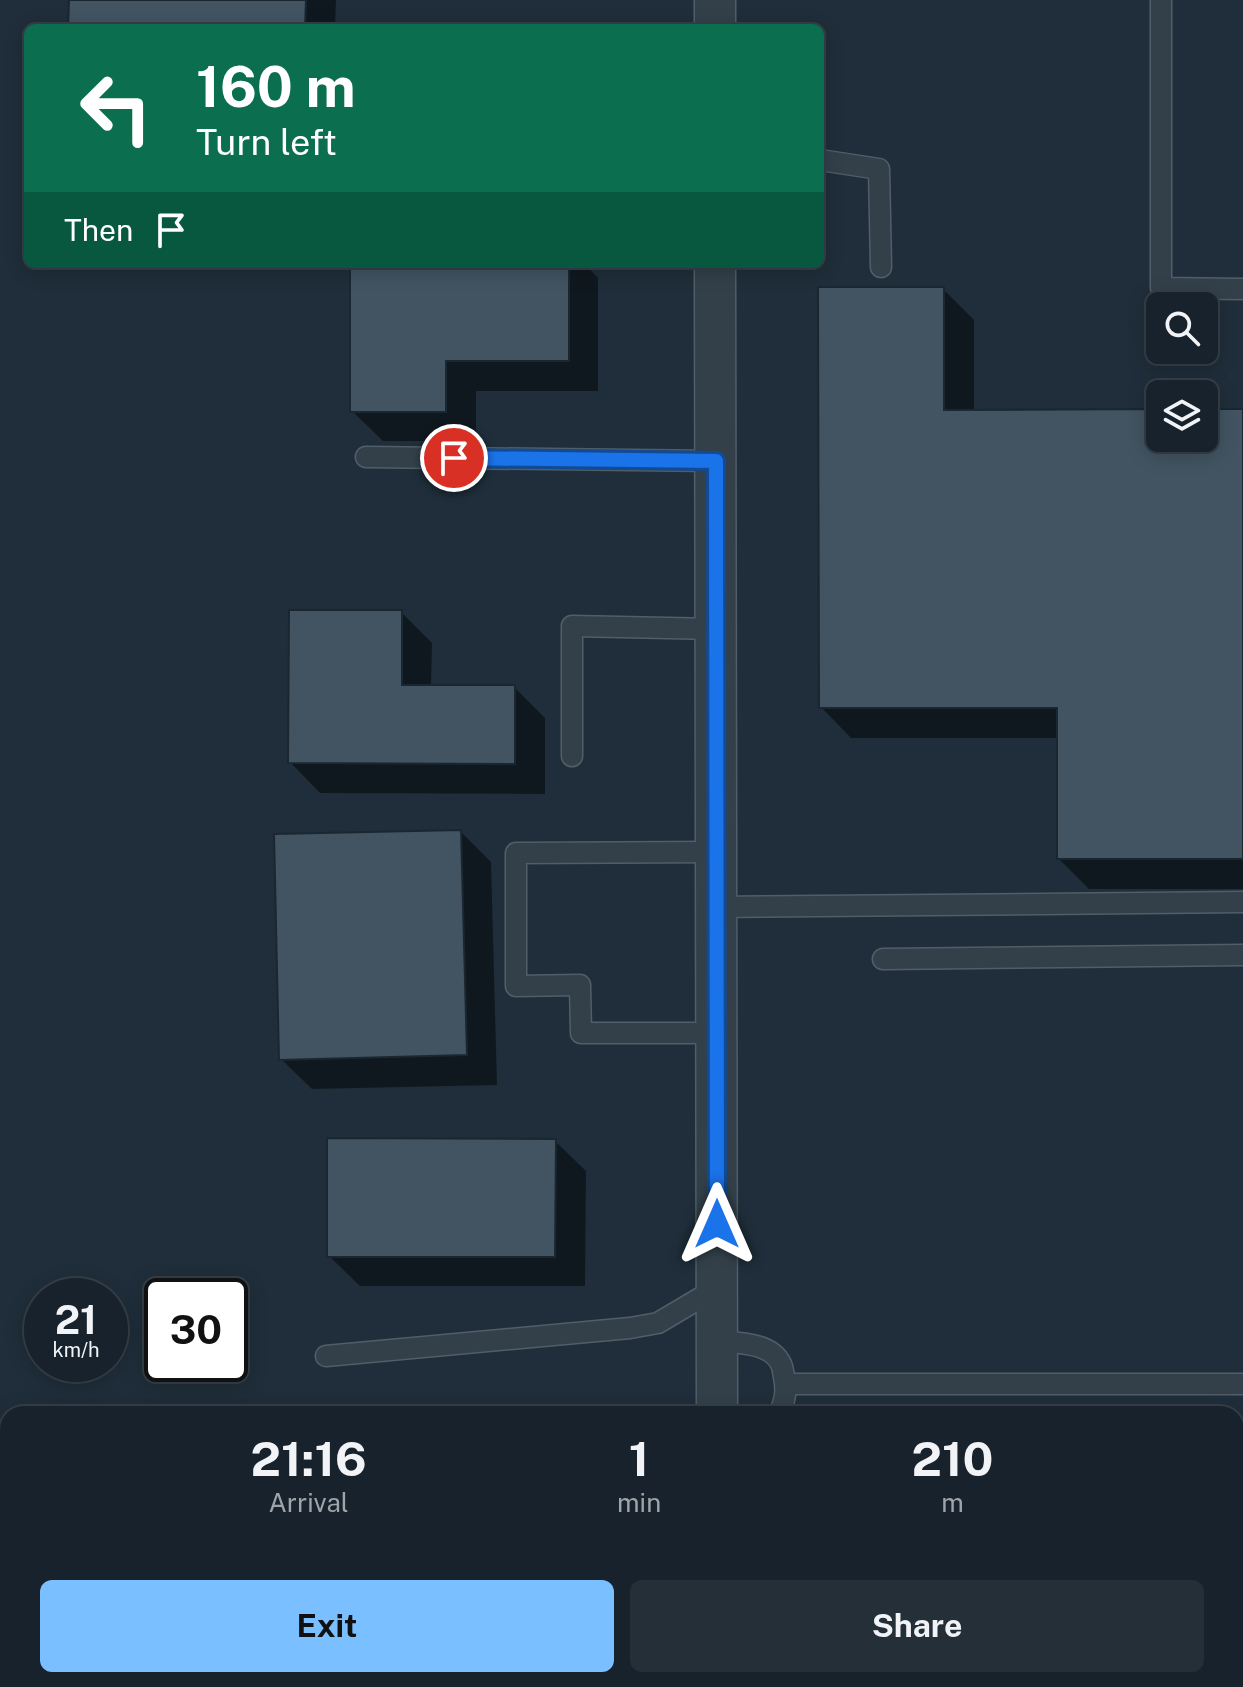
<!DOCTYPE html>
<style>
:root{--surface:#17222c;--page:#242f38;--text:#f1f3f6;--muted:#9ea4a9;--line:#363f48;--accent:#7abfff}
body{margin:0;font-family:"Public Sans",sans-serif;background:var(--page);color:var(--text);height:100vh;display:flex;flex-direction:column;font-size:30px;white-space:nowrap}
*{box-sizing:border-box;margin:0}
p{font-size:26px;color:var(--muted)}
.icon{flex:none;width:44px;height:44px;fill:none;stroke:currentColor;stroke-width:2;stroke-linecap:round;stroke-linejoin:round}
.map{position:relative;flex:1;overflow:hidden}
.details{position:absolute;left:0px;top:1406px;width:1244px;height:282px;display:flex;flex-direction:column;background:var(--surface);border-radius:24px 24px 0 0;box-shadow:0 4px 20px #0003,0 0 0 2px var(--line)}
.details>*{flex:none}
.guide{position:absolute;left:24px;top:24px;width:800px;height:244px;border-radius:12px;box-shadow:0 4px 20px #0003,0 0 0 2px var(--line);background:#0b6e4f;color:#fff;overflow:hidden}
.fabs{position:absolute;left:1146px;top:292px;display:grid;gap:16px}
.fabs a{display:grid;place-items:center;width:72px;height:72px;border-radius:12px;background:var(--surface);box-shadow:0 4px 20px #0003,0 0 0 2px var(--line);font-size:40px}
.speed{position:absolute;left:24px;top:1278px;display:flex;gap:16px;font-size:40px;font-weight:700;text-align:center}
.speed>*{display:grid;place-content:center;width:104px;height:104px;border-radius:50%;background:var(--surface);box-shadow:0 4px 20px #0003,0 0 0 2px var(--line);line-height:1}
.speed small{font-size:20px;font-weight:400}
.speed .limit{border:4px solid #111;border-radius:12px;background:#fff;color:#111}
.pin{position:absolute;display:grid;place-items:center;width:68px;height:68px;color:#fff;margin:-34px;border:4px solid #fff;border-radius:50%;box-shadow:0 2px 8px #0007}
.me{position:absolute;width:88px;margin:-44px;rotate:0deg;stroke-linejoin:round;filter:drop-shadow(0 0 6px #0008)}
.turn{display:flex;align-items:center;gap:28px;height:168px;padding:0 40px;font-size:36px}
.turn .icon{width:104px;height:104px;stroke-width:2.5}
.turn b{display:block;font-size:56px;line-height:68px}
.then{display:flex;align-items:center;height:76px;padding:0 40px;background:#0003;gap:16px;font-size:30px}
.eta{display:flex;justify-content:space-evenly;align-items:center;height:136px;text-align:center}
.eta b{font-size:48px;font-weight:700;line-height:56px}
.button{display:flex;gap:16px;margin-top:auto;padding:16px 40px}
.button a{flex:1;height:92px;border-radius:12px;background:var(--accent);color:#111;font-size:32px;font-weight:700;line-height:92px;text-align:center}
.button a+a{background:var(--page);color:var(--text)}
.map>svg:first-child{display:block}
.shadow{fill:#0007}
.building{fill:#425462;stroke:#1a2731;stroke-width:2}
.lines{fill:none;stroke-linecap:round;stroke-linejoin:round}
.service-casing{stroke:#505e68;stroke-width:23}
.minor-casing{stroke:#505e68;stroke-width:43}
.service{stroke:#33404a;stroke-width:20}
.minor{stroke:#33404a;stroke-width:40}
.route-casing{stroke:#114b97;stroke-width:20}
.route{stroke:#1a73e8;stroke-width:14}
</style>
<div class="map">
<svg width="1243" height="1687" viewBox="0 0 1243 1687">
<rect width="100%" height="100%" fill="#1f2e3a"/>
<!-- shadow -->
<path class="shadow" d="M71,0h265l-1,28h-265z
M352,264h233l13,14v113h-122v50h-93l-31,-30z
M943,289l31,31v92l186,-1v27h44v-27h39v478h-154l-30,-30v-121h-208l-30,-31z
M401,612l31,31 -1,44h83l31,31v76l-225,-1 -30,-31z
M461,832l30,30 6,223 -185,4 -31,-30z
M555,1141l31,30 -1,115h-225l-31,-30z
M319,1680h120v7h-120z"/>
<!-- building -->
<path class="building" d="M69,0h237l-1,28h-237z
M350,264h219v97h-123v51h-96z
M818,287h126v123l216,-1v29h44v-29h39v450h-186v-151h-238z
M289,610h113v75h113v79l-227,-1z
M461,830l6,225 -188,5 -5,-226z
M327,1138l229,1 -1,118h-228z
M317,1680h92v7h-92z"/>
<g class="lines">
<defs>
<path id="service" d="M1161,0v288l82,1
M820,160l59,9 2,98
M366,457l350,4
M572,756v-130l144,3
M716,907l527,-5
M883,959l360,-4
M716,1033h-135l-1,-48 -64,1v-133l200,-1
M717,1341c20,2 54,1 64,23 2,4 2,8 3,13 3,14 1,24 -5,37
M326,1356l304,-28 28,-5 59,-35
M785,1384h458"/>
<path id="minor" d="M715,0v28
M715,264l2,1150
M717,1680v7"/>
</defs>
<!-- service casing -->
<use href="#service" class="service-casing"/>
<!-- minor casing -->
<use href="#minor" class="minor-casing"/>
<!-- service -->
<use href="#service" class="service"/>
<!-- minor -->
<use href="#minor" class="minor"/>
</g>
<g class="lines">
<defs>
<path id="route" d="M454,458l262,3 1,763"/>
</defs>
<!-- route casing -->
<use href="#route" class="route-casing"/>
<!-- route -->
<use href="#route" class="route"/>
</g>
</svg>
<div class="fabs">
<a><svg class="icon" aria-label="search" viewBox="0 0 24 24"><circle cx="10" cy="10" r="6"/><path d="M15 15l6 6"/></svg></a>
<a><svg class="icon" aria-label="layers" viewBox="0 0 24 24"><path d="M12 4l9 5-9 5-9-5zM3 14l9 5 9-5"/></svg></a>
</div>
<div class="speed"><div>21<small>km/h</small></div><div class="limit">30</div></div>
<div class="pin" style="left:454px;top:458px;background:#d93025"><svg class="icon" aria-label="arrive" viewBox="0 0 24 24"><path d="M6 21V4h12l-3 4 3 4H6"/></svg></div>
<svg class="me" style="left:717px;top:1224px" viewBox="-20 -20 40 40"><path d="M0-17L14 15 0 8-14 15z" fill="#1a73e8" stroke="#fff" stroke-width="4"/></svg>
<div class="guide">
<div class="turn"><svg class="icon" aria-label="left" viewBox="0 0 24 24"><path d="M17 20v-9H6M10 6l-5 5 5 5"/></svg><div><b>160 m</b>Turn left</div></div>
<div class="then">Then<svg class="icon" aria-label="arrive" viewBox="0 0 24 24"><path d="M6 21V4h12l-3 4 3 4H6"/></svg></div>
</div>
<section class="details">
<div class="eta">
<div><b>21:16</b><p>Arrival</p></div>
<div><b>1</b><p>min</p></div>
<div><b>210</b><p>m</p></div>
</div>
<div class="button"><a>Exit</a><a>Share</a></div>
</section>
</div>
